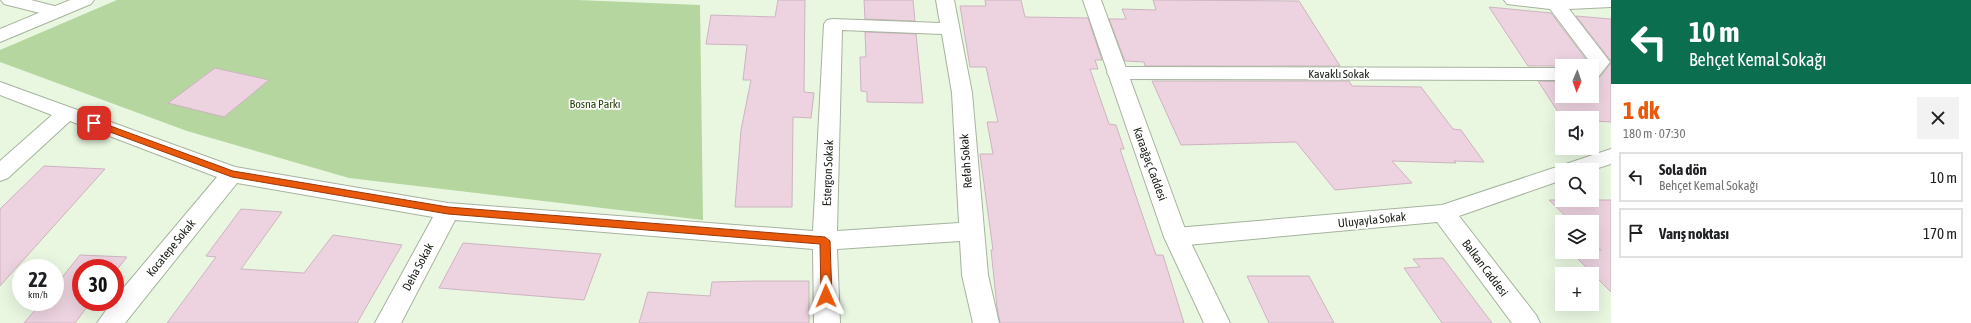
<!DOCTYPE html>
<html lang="tr">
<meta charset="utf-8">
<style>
:root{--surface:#fff;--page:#f2f2f2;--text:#202124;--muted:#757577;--line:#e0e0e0;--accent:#ea580c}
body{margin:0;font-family:"Asap Condensed",sans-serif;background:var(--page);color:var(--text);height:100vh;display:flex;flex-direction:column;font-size:15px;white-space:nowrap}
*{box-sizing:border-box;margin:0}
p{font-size:13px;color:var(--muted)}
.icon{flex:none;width:22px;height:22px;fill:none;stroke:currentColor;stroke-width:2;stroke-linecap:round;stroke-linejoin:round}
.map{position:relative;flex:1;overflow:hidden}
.drawer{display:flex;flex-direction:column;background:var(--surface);width:360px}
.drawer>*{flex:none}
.guide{background:#0b6e4f;color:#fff;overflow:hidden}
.needle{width:26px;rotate:182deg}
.buttons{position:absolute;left:1555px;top:59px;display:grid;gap:8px}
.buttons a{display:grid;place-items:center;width:44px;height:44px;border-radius:0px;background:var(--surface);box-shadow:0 4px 16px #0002;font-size:20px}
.speed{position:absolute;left:12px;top:259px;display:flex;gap:8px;font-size:20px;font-weight:700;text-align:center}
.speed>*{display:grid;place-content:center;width:52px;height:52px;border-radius:50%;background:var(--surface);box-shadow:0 4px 16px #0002;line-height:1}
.speed small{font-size:10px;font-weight:400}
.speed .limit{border:6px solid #d22;background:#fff;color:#111}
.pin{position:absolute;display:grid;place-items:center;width:34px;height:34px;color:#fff;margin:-17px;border-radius:8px;box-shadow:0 2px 6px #0006}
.me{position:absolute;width:44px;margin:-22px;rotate:359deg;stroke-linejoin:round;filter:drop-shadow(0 0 3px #0008)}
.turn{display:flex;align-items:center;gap:14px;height:84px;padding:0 12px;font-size:18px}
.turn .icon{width:52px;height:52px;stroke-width:2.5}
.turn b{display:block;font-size:28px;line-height:34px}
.round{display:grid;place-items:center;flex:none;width:42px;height:42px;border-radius:0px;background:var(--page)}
.overview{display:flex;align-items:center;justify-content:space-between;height:68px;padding:0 12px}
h1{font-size:24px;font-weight:700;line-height:30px;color:var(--accent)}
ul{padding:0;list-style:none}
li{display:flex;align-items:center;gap:12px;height:50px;margin:0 8px 6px;padding:0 4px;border:2px solid var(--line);border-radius:0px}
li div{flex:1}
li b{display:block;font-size:15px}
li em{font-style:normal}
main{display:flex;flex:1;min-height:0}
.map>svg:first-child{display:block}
.green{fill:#b5d69f}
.building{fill:#ecd3df;stroke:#cdb4c0}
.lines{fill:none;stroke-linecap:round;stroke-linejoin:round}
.minor-casing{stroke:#a6b39e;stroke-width:2}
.tertiary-casing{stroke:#a6b39e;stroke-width:2}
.minor{fill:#fff;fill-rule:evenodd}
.tertiary{fill:#fff;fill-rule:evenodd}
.route{fill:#ea580c;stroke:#983908}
.labels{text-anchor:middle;stroke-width:3.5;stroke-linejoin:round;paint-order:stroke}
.street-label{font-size:12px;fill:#191e16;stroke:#fff}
.park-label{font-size:12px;fill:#27440c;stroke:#fff}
</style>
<main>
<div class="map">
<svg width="1611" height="323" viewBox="0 0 1611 323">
<rect width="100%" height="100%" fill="#e9f7e1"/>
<!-- green -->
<path class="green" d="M117,0h460l123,5 3,215 -354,-42 -162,-47 -187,-69v-12z"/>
<!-- building -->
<path class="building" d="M778,0h27l-1,92 10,1 -3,25 -18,-1 -1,90h-57l6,-77 10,-50h-8l4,-35 -41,-1 5,-29 64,2z
M864,0h49l2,21 -50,-2z
M985,0h36l4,17 63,1 14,42h-7l3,9h-8l19,55 7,1 8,24h-4l36,106h7l21,68h-184l-3,-16 -6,-57h2l-13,-96h13l-6,-32h11l-12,-55h-16l-10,-61h26z
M1153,0l146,1 41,65h-195l-1,-4 -19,-1 -16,-42h17l-4,-10 34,1z
M1489,7l62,6 37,49 -2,4h-58z
M1576,16l35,3v42z
M865,32l51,2 7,69 -56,-1v-10l-6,-1 -1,-34h6z
M1611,63v59l-19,-1v-3h-30l-24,-37 24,1v14h30v-17l8,-2z
M215,68l54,12 -45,37 -56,-14z
M1152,81h197l3,5 69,1 32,42 8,1 23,32 -30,-1 2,2 -64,-2 20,22 -77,7 -39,-48 -115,3z
M44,166l61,3 -105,117v-77z
M1549,200h62v92l-39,-39 29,-3 -9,-9v-19h-20z
M241,209l41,3 -41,57 63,4 29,-38 69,10 -45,78h-190l49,-66 -10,-1z
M463,243l138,11 -17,46 -145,-12z
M80,255l47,2 -12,15v-4h-34v34h10l-16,21h-51l18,-21h13v-16z
M1443,258l49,65h-50l-38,-55 16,-1 -7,-8z
M1247,276h62l25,47h-65z
M756,281h53v42h-170l9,-31 62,4 2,-14z"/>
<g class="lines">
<defs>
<path id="minor" d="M1,0h30l31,8 3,4 -3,4 -6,1 -52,-13z
M936,0h18l18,93 16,182 11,48h-26l-11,-48 -2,-34 -123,8 3,74h-26l-1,-74 -358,-29 -54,103h-26l58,-106 -196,-34 -112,140h-28l15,-21h3v-4l102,-121 -147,-56 -62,57 -8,3v-20l52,-46 -52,-20v-13l235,85 213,36 365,28 11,-207 3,-4 6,-1 107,4zM842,30l100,4 10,59 7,130 -122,8z
M1504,0h107v7l-42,2 41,53 -11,14 -7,2v-12h-5l3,-4 -40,-53 -43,-5z
M1117,67l445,1v12l-445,-1 -7,-2 -3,-4 3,-4z
M1611,149v15l-19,6h-30v10l-103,36 77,99 4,8h-28l-75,-101 -261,24 -8,-3 -4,-6 4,-6 8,-3 266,-23z"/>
<path id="tertiary" d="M70,0h24l-3,4 -91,38v-13z
M1083,0h18l87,237 42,86h-26l-40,-86z"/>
</defs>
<!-- minor casing -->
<use href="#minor" class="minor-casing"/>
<!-- tertiary casing -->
<use href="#tertiary" class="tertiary-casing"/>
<!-- minor -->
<use href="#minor" class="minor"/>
<!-- tertiary -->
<use href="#tertiary" class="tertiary"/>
</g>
<!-- route -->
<path class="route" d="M94,120l139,51 215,36 377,30 5,4 2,55 -6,4 -5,-4 -1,-52 -372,-30 -216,-37 -141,-52v-4z"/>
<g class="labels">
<!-- street labels -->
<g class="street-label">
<text x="1339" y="78">Kavaklı Sokak</text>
<text transform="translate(966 161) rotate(-94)" y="4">Refah Sokak</text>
<text transform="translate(1150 164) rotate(70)" y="4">Karaağaç Caddesi</text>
<text transform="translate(828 173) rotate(-88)" y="4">Estergon Sokak</text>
<text transform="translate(1372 220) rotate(-6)" y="4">Uluyayla Sokak</text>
<text transform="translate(171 248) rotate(-51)" y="4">Kocatepe Sokak</text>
<text transform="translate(418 267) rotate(-62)" y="4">Deha Sokak</text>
<text transform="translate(1485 268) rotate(53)" y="4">Balkan Caddesi</text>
</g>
<!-- park labels -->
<g class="park-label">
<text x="595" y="108">Bosna Parkı</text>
</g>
</g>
</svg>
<div class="buttons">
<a><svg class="needle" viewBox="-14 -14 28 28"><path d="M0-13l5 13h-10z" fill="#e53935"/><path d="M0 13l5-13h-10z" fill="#757577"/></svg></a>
<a><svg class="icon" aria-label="sound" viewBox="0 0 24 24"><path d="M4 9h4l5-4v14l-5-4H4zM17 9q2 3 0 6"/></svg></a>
<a><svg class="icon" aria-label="search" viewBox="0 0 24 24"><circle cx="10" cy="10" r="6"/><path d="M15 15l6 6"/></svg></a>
<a><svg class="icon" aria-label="layers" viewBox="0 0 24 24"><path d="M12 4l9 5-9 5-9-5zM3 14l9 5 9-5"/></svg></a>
<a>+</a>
</div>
<div class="speed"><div>22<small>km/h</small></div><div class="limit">30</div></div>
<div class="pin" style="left:94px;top:123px;background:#d93025"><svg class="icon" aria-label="arrive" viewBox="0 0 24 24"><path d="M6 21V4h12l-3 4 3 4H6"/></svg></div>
<svg class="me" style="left:826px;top:296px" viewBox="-20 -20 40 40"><path d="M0-17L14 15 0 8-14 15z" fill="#ea580c" stroke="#fff" stroke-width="4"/></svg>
</div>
<section class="drawer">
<div class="guide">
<div class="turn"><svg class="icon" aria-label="left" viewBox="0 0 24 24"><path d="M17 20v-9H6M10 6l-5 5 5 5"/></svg><div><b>10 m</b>Behçet Kemal Sokağı</div></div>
</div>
<div class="overview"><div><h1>1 dk</h1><p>180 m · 07:30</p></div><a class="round"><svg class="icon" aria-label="close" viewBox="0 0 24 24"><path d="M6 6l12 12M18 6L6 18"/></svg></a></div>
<ul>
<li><svg class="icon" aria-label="left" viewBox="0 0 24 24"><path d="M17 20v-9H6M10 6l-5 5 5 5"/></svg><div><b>Sola dön</b><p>Behçet Kemal Sokağı</p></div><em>10 m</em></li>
<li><svg class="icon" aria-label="arrive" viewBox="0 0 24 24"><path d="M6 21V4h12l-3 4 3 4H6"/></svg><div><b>Varış noktası</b></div><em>170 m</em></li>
</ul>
</section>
</main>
